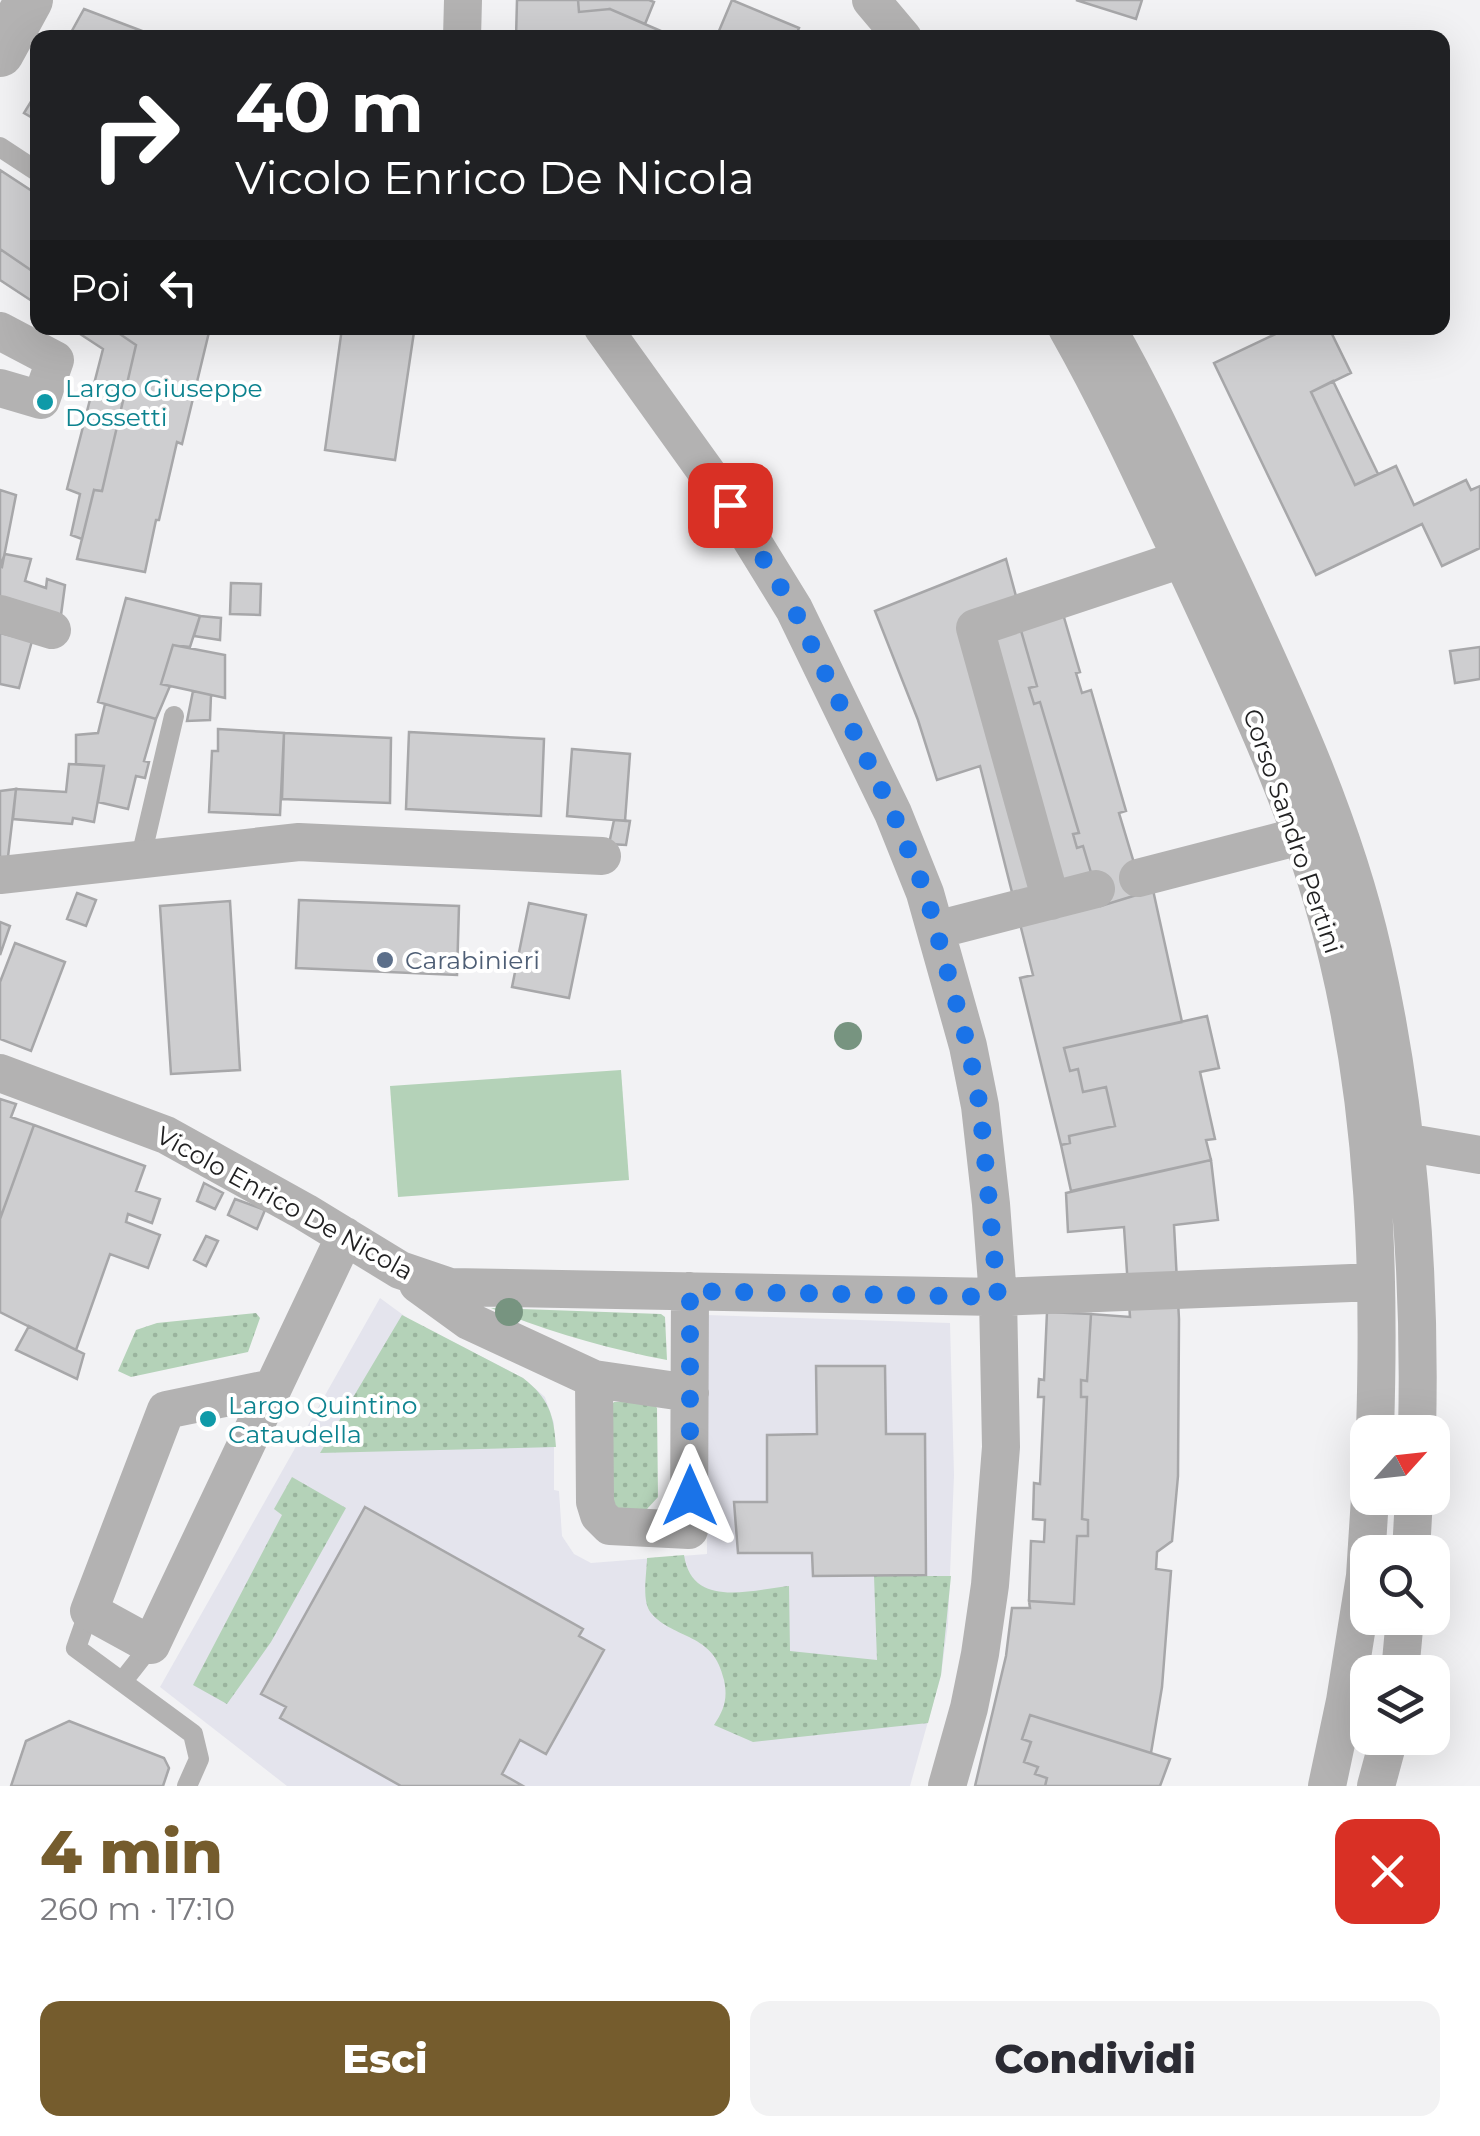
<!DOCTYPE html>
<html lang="it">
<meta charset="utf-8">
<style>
:root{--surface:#fff;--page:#f2f2f3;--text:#2b2b33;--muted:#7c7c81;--accent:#755c2d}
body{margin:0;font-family:Montserrat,sans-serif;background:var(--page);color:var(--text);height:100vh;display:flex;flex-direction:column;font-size:38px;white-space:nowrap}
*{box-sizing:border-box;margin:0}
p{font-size:32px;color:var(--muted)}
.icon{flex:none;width:55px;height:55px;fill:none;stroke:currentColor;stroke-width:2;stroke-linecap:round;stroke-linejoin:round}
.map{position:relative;height:1786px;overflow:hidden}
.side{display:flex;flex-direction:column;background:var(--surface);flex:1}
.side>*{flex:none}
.guide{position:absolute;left:30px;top:30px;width:1420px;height:305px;border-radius:20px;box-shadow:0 10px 40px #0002;background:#202124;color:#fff;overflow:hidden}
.needle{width:65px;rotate:63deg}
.fabs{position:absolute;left:1350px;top:1415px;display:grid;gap:20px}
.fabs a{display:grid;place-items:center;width:100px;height:100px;border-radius:20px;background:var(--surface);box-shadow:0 10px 40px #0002;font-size:50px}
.pin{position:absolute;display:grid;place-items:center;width:85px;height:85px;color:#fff;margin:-42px;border-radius:20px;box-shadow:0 5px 15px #0006}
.me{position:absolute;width:110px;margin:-55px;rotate:0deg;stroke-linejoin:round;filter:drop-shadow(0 0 8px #0008)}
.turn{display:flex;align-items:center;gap:35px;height:210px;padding:0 40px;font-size:45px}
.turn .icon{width:130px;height:130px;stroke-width:2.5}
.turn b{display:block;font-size:70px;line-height:85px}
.then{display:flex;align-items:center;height:95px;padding:0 40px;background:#0003;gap:20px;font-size:38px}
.round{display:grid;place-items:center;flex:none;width:105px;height:105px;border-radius:20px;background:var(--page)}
.summary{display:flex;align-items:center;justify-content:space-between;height:170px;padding:0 40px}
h1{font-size:60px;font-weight:800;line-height:75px;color:var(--accent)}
.action{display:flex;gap:20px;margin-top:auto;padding:20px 40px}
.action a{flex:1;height:115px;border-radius:20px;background:var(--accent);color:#fff;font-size:40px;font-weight:800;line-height:115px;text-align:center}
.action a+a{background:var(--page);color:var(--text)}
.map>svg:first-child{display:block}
.built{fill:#e4e4ed}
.grass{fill:url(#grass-dots)}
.pitch{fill:#b4d2b8}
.building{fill:#ceced0;stroke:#a7a7a9;stroke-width:2.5}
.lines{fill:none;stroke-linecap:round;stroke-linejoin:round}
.service{stroke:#b3b2b2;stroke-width:20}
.minor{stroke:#b3b2b2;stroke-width:38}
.tertiary{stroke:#b3b2b2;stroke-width:48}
.tree{fill:#779480}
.route{stroke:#1a73e8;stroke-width:18;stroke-dasharray:0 32.4}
.culture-dot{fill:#0f9aa8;stroke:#fff;stroke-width:4}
.service-dot{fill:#5c6f8a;stroke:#fff;stroke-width:4}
.labels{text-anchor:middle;stroke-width:8;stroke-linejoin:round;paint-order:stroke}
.culture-label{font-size:25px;fill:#0d838f;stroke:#fff;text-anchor:start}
.street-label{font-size:25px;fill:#212122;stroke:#fff}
.service-label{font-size:25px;fill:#4e5e75;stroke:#fff;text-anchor:start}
</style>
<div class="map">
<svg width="1480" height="1786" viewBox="0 0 1480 1786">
<defs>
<pattern id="grass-dots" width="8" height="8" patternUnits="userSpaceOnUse" patternTransform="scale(2.5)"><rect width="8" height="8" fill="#b4d2b8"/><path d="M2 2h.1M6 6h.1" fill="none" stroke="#9ab49e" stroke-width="1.8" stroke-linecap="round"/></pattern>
</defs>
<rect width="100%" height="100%" fill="#f2f2f4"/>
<!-- built -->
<path class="built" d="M380,1298l30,22 113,58 22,19 9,26v67l5,1 3,45 12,18 17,9 116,-9v-239l243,8 4,152 -6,149 -7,51 -31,111h-623l-127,-99z"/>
<!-- grass -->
<path class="grass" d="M491,1308l170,6 4,3 2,43c-61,-12 -119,-28 -176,-52z
M256,1313l4,5 -12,34 -117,25 -13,-6 18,-41 21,-7z
M402,1315l121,63c26,20 31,37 33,69l-236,6z
M642,1401l10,1 5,6 1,89 -11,12h-30l-6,-4 -3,-96 6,-7z
M292,1477l54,31 -75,134 -44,62 -34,-19 89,-170 -8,-6z
M684,1555c8,54 66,35 105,31l1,65 87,9 -3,-84h77l-10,99 -13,48 -175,19 -39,-17c10,-15 14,-26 10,-45 -10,-48 -50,-40 -73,-67 -10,-12 -4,-41 -4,-55z"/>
<!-- pitch -->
<path class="pitch" d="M621,1070l8,110 -231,17 -8,-111z"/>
<!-- building -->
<path class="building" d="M517,0h61l1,12 31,-3 67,29h-161z
M578,0h71l5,2 -9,22 -35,-15 -31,3z
M732,0l67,28 -4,10h-79z
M1076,0h66l-6,19z
M84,9l66,25 -2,4h-80z
M38,90v31l-14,-8z
M0,170l38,25v80l-38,-26z
M0,249l38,26v30l-38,-25z
M71,328h40l25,17 -34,146 -8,-1 -12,49 -11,-4 9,-41 -13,-5 36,-140z
M111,328h99l-28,116 -5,-2 -18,78h-3l-11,52 -68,-13 17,-69 8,1 34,-146z
M342,328l72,4 -19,128 -70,-10z
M1288,328h41l22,45 -40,19 44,93 41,-19 18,39 52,-25 5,10 9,-4v62l-38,18 -20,-42 -106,51 -102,-212z
M1333,381l45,93 -23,11 -44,-93z
M0,490l16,5 -14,72 -2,-1z
M5,554l26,5 -6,22 21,7 1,-9 18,6 -4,30 -61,-19v-30z
M1006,559l18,67 -4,1 17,59 -8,2 5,16 6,-2 39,131 -6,1 4,14 6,-2 18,60 52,-16 29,132 -118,26 6,23 8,-2 5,23 23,-5 9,39 -46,10 1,7 -9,2 -41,-167 13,-3 -53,-209 -43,14 -19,-60 -43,-109z
M231,583l30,1 -1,31 -30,-1z
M126,598l74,18 -10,31 -17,-2 -12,39 9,2 -14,33 -58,-17z
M1063,614l17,58 -4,1 6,20 9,-3 35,121 -7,2 24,80 -42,13 -18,-60 -6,2 -4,-14 6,-1 -39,-131 -6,2 -5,-16 8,-2 -17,-59z
M200,616l21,2 -1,22 -26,-4z
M0,633l32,8 -13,47 -19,-4z
M173,645l52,10v43l-64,-14z
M1480,647v32l-25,4 -5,-32z
M193,691l18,4 -1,25 -23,1z
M105,704l51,15 -12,42 5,1 -4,16 -9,-2 -8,33 -30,-7 6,-36 -28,-2v-29l22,-2z
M218,729l66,4 -4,82 -71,-3 3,-61h6z
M409,732l135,7 -3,77 -135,-7z
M284,733l107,5 -1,65 -108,-4z
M572,749l58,5 -5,67 -58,-5z
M69,764l35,2 -10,56 -21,-4 -1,6 -59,-5 3,-30 50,3z
M16,789l-8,68h-8v-66z
M614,820l16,1 -4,24 -17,-1z
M77,893l19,7 -10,26 -19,-7z
M299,900l160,6 -2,69 -161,-7z
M230,901l10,169 -69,4 -11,-168z
M529,903l57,12 -17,83 -57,-11z
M0,922l10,4 -10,29z
M15,943l50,19 -34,89 -31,-12v-57z
M1207,1016l12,52 -19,4 15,67 -9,1 5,20 -140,31 -10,-46 9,-2 -1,-7 46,-10 -9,-39 -23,5 -5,-23 -8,2 -6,-23z
M0,1099l16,5 -5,13 23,8 -34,94z
M34,1125l111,41 -9,25 24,8 -8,24 -24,-9 -2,8 34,13 -12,33 -38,-14 -34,96 -76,-38v-93z
M1211,1160l7,60 -44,5 5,94 -1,157 -6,65 -15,11 -1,17 15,2 -9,116 -11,66 -121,-38 -8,24 9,3 -7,20 14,5 -3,7 12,4 -2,8h-70l31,-130 6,-48h18l-1,-7 45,3 3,-68h11v-16l-6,-1 5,-122h-6v-17l6,1 4,-67 39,3 -6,-90 -56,5 -2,-39z
M204,1183l19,10 -8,16 -18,-8z
M235,1199l30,11 -8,19 -29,-14z
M206,1236l12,5 -12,25 -12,-6z
M1047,1312l44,2 -4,67 -6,-1v17h6l-5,122 6,1v16h-11l-3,68 -45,-3 2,-60 13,1 1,-22 -12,-1 1,-36 6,1 4,-87h-6l1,-18 5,1z
M29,1326l55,28 -7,25 -61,-29z
M816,1366h69l1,68h39l1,141 -113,1 -1,-23h-74l-4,-51h33v-67l50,-1z
M365,1507l218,122 -4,7 25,14 -58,104 -26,-14 -18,34 21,12h-122l-121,-68 6,-11 -25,-13z
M1030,1715l140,44 -10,27h-115l2,-8 -12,-4 3,-7 -14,-5 7,-20 -9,-3z
M69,1721l95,37 5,10 -6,18h-152l15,-45z"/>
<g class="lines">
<!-- service -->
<path class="service" d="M0,147l38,25
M140,861l34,-145
M89,1611l-13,37 117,86 6,25 -12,27
M122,1682l29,-37"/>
<!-- minor -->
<path class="minor" d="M871,0l32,38
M462,38l1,-38
M603,328l127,177 64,104 99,204 32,80 43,153 12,60 11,98 7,93 3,150 -11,138 -10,69 -11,54 -22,78
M1067,328c46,81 84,166 124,251 57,123 116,247 147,380 37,155 42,314 37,473
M1107,328c45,78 81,162 120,244 57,123 116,247 146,380 35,154 48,323 44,480
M0,331l55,29 -14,40 -41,-12
M0,614l52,16
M0,875l299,-33 303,14
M1138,878l162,-42
M1051,901l-76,-273 207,-69
M936,930l160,-41
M0,1073l166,62 139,77 95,58 50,17 548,10 378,-15
M1404,1142l76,13
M418,1284l51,37 125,58 96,14
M594,1379l1,123 4,13 11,11 79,4 1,-239
M273,1388l-107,22 -77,201 62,34 194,-409
M1411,1552l3,-54
M1400,1672l5,-54
M1327,1786l18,-85 20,-125 5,-78
M1376,1786l13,-48"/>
<!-- tertiary -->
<path class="tertiary" d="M0,53l29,-53"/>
</g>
<!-- trees -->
<g class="tree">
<circle cx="848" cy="1036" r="14"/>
<circle cx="509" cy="1312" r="14"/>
</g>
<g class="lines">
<!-- route -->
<path class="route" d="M690,1496v-205l308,6 -18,-191 -12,-60 -42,-153 -33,-80 -99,-204 -64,-104"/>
</g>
<!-- markers -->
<g class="culture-dot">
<circle cx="45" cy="402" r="10"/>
<circle cx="208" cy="1419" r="10"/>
</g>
<circle class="service-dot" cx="385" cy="960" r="10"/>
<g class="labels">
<!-- culture labels -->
<g class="culture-label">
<text x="65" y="397">Largo Giuseppe<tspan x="65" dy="29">Dossetti</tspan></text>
<text x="228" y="1414">Largo Quintino<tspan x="228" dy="29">Cataudella</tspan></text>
</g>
<!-- street labels -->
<g class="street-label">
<text transform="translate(1293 831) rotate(71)" y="9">Corso Sandro Pertini</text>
<text transform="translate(285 1203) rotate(29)" y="9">Vicolo Enrico De Nicola</text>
</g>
<!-- service labels -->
<g class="service-label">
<text x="405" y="969">Carabinieri</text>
</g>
</g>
</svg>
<div class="fabs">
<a><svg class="needle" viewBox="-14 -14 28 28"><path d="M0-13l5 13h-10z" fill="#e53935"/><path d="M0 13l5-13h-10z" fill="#7c7c81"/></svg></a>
<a><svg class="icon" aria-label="search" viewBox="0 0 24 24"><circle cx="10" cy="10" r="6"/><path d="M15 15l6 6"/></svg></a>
<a><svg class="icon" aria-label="layers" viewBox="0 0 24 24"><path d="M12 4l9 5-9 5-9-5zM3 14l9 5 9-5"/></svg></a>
</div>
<div class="pin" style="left:730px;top:505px;background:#d93025"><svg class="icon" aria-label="arrive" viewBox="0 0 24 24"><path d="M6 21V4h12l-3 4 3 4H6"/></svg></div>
<svg class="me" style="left:690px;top:1496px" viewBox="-20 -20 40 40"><path d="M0-17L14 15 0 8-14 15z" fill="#1a73e8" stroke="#fff" stroke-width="4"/></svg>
<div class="guide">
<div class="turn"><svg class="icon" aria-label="right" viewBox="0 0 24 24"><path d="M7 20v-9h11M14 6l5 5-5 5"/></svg><div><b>40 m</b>Vicolo Enrico De Nicola</div></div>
<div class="then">Poi<svg class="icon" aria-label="left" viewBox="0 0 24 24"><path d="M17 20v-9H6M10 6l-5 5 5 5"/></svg></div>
</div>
</div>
<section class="side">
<div class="summary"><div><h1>4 min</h1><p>260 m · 17:10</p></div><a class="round" style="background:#d93025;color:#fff"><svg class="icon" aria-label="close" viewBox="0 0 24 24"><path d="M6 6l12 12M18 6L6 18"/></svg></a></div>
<div class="action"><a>Esci</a><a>Condividi</a></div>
</section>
